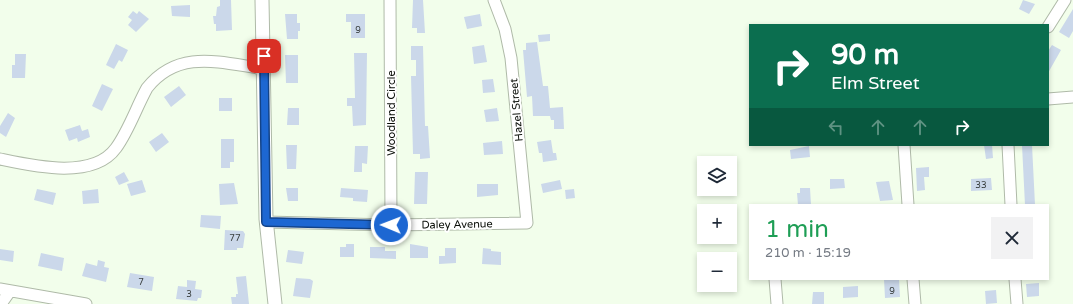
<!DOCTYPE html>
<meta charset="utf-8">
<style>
:root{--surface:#fff;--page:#f2f2f3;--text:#1f2937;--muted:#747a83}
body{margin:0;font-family:"Varela Round",sans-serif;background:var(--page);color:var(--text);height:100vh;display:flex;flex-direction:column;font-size:15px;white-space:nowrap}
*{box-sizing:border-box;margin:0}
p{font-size:13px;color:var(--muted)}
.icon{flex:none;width:22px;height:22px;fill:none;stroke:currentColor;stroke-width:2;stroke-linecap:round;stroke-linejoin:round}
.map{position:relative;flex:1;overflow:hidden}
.details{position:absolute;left:749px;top:204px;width:300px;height:76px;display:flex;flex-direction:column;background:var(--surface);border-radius:0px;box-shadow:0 2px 6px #0003}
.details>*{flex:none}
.top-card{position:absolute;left:749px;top:24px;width:300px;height:122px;border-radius:0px;box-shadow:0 2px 6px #0003;background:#0b6e4f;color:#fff;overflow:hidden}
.tools{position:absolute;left:697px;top:156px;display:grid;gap:8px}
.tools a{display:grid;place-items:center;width:40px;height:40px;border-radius:0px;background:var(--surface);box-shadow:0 2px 6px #0003;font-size:20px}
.pin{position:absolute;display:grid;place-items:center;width:34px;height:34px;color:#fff;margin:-17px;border-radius:8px;box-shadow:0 2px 6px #0006}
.me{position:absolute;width:44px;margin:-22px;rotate:271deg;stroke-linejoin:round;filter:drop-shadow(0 0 3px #0008)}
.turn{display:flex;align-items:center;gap:14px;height:84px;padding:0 16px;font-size:18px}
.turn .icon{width:52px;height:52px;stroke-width:2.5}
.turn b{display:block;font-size:28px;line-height:34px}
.lanes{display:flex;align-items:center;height:38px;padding:0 16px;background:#0003;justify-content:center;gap:20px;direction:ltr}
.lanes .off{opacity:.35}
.round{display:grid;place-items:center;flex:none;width:42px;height:42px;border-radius:0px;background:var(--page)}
.summary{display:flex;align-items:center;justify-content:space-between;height:68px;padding:0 16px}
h1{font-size:24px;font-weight:600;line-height:30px;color:#1e9e55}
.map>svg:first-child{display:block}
.building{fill:#cbd8ea}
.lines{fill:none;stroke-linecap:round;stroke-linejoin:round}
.minor-casing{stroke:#afbaa8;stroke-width:13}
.tertiary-casing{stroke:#afbaa8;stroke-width:15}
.minor{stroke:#fff;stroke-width:11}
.tertiary{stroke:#fff;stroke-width:13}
.route-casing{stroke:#134388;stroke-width:10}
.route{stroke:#1d67d2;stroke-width:7}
.labels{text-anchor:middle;stroke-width:4;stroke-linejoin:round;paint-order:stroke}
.number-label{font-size:9px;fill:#3b4141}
.street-label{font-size:11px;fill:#0b0f09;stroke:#fff}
</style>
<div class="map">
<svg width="1073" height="304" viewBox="0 0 1073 304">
<rect width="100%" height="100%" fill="#f2feeb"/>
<!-- building -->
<path class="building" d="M220,0h11l1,30 -16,1v-7h-2l-1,-8h3l1,-9 3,-1z
M413,0h10l2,33h-8v-5h-5z
M1023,0l12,4 -6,10 -10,-5z
M190,5v12l-18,-1 -1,-10z
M1073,9v22l-4,7 -10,-6z
M133,11l4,3 2,-3 10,8 -13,13 -8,-7 4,-5 -4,-3z
M285,14h12v9h3v8h-2v8h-11z
M346,14h19v24h-14v-16h-5z
M480,14l2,12 -15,3 -3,-12z
M550,34v7l-11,1 -1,-7z
M537,42l6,44h5l2,22 13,-1 1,22h-10v-9h-3l-1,-4h-17l-1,-20 -5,1 -4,-47h3v-7z
M116,44l12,6 -6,12 -3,-2 -5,9 -8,-4z
M484,45l3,17 -13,2 -2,-17z
M1052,45l9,5 -13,23v-22z
M411,46h12l2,80h3l2,32 -10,1v-5h-7l-2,-78h5v-16h-5z
M354,53h13l-1,72 -13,1 -1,-20h-5v-8h8z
M15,54h11l-1,24h-13v-13h3z
M285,55h13v28h-12z
M493,79l2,13 -12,1 -1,-13z
M102,84l11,5 -11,22 -10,-5z
M179,86l7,9 -15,12 -7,-10z
M219,98h13v13h-13z
M288,108h11v17h-12z
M497,108l2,13 -13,1 -2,-12z
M8,113l7,5 -9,19 -6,-4v-7z
M80,125l2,6 6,-2 2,8 -12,5 -1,-4 -8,3 -4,-11z
M162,133l7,9 -13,10 -7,-10z
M221,139h13v23h-4v6h-9z
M551,140l2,13h3l1,7 -14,2 -1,-9h-3l-2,-11z
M502,141l1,13 -19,1 -1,-12z
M286,145h11l-1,24h-9z
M984,145h8l1,13 -7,1z
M1022,145h10l3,60h-10z
M355,146h13l-1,18 -5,-1v9h-8z
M809,146l1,11 -19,2 -1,-9z
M929,167v10h-5l1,13 -8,1 -1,-23z
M124,172l5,9 -10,4 -4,-8z
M415,172h13l-1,32h-13z
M991,178l1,12 -21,1v-12z
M830,179h14l1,9 -15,1z
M142,180l4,12 -15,4 -4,-12z
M560,180l2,9 -19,4 -2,-9z
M889,181l4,19 -13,1 -4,-19z
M234,183l4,21 -18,1 -1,-21z
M477,184h21v11l-21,2z
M286,188h12v13h-10z
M341,188l27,2 -1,12 -14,-1v-3l-13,-1z
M800,188h10l1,17h-13l-1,-12h3z
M37,189l19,4 -3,12 -19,-5z
M98,189l1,14 -16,1 -1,-13z
M574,189l1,9 -9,1 -1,-9z
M201,215l20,1 -1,13 -20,-2z
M225,230l18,1 2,3 -2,14h-6v2h-13z
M346,244h8v13h-14v-10h6z
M410,244l18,3v11h-18z
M370,247h15v4h11v8l-26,-1z
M445,248h11v15l-17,1v-8h6z
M483,248l8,1v2l10,1v13l-19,-1z
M0,249l14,2 -1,11 -13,-2z
M288,250l16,2 -2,12 -16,-2z
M41,253l23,5 -2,13 -24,-5z
M98,260l7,2 -1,5 5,1 -3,14 -24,-6 4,-13 11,3z
M130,273l24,4 -2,14 -25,-4z
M246,276l3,28h-17l-1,-7h5v-3h2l-2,-17z
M296,278l14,1 3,2 -3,17 -17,-2z
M884,279h15l1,18 -15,1z
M187,280l9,1 -1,8 7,1 -1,8h-3l-1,3 -21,-2 2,-13 9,1z
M1039,283v13l-12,1 -1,-13z
M858,286v11l-15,1v-11z
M996,290l1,13 -11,1 -1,-13z
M813,292h11v12h-12z"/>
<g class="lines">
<defs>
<path id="minor" d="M390,0l1,225
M1048,27l17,-27
M1048,99l25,-2
M904,145l4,60
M1008,145l3,60
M0,159c33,7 93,21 116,-11 13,-18 20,-40 31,-60 32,-40 74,-25 118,-19
M266,222l125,3 136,-2 -16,-165 -6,-29 -11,-29
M775,279l2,25
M913,279l2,25
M1015,279l2,25
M0,289l86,15
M1,304l9,-13"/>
<path id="tertiary" d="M262,0l4,219 9,85"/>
</defs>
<!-- minor casing -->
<use href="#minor" class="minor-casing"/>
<!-- tertiary casing -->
<use href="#tertiary" class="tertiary-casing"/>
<!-- minor -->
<use href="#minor" class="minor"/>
<!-- tertiary -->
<use href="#tertiary" class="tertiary"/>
</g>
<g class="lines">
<defs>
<path id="route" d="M264,56l2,166 125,3"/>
</defs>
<!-- route casing -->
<use href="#route" class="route-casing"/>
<!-- route -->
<use href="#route" class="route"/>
</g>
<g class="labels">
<!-- number labels -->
<g class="number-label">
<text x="358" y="33">9</text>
<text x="981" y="188">33</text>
<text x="235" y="241">77</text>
<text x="141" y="285">7</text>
<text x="892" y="294">9</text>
<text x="189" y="297">3</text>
</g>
<!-- street labels -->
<g class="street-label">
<text transform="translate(516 110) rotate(-95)" y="4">Hazel Street</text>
<text transform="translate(391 113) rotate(-90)" y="4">Woodland Circle</text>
<text transform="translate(457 224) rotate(-1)" y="4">Daley Avenue</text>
</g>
</g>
</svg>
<div class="tools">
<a><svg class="icon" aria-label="layers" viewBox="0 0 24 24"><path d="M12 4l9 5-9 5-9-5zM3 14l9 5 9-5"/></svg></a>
<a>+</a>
<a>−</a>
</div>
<div class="pin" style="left:264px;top:56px;background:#d93025"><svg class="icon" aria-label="arrive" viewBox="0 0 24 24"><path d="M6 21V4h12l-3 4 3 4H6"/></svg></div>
<svg class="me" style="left:391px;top:225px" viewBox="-20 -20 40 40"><circle r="17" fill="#1d67d2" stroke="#fff" stroke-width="3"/><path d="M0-11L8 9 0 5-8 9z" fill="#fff"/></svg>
<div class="top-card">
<div class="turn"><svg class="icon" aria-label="right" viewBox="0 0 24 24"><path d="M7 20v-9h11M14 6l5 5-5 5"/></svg><div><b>90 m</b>Elm Street</div></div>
<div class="lanes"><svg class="icon off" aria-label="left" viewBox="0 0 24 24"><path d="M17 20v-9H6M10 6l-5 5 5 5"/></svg><svg class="icon off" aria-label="ahead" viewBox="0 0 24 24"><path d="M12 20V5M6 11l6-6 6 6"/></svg><svg class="icon off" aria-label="ahead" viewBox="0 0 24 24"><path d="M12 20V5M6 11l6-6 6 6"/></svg><svg class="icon" aria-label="right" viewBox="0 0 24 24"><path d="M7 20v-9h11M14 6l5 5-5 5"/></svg></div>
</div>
<section class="details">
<div class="summary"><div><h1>1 min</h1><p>210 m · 15:19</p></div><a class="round"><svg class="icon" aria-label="close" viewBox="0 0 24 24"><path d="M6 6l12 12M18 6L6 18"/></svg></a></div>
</section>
</div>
